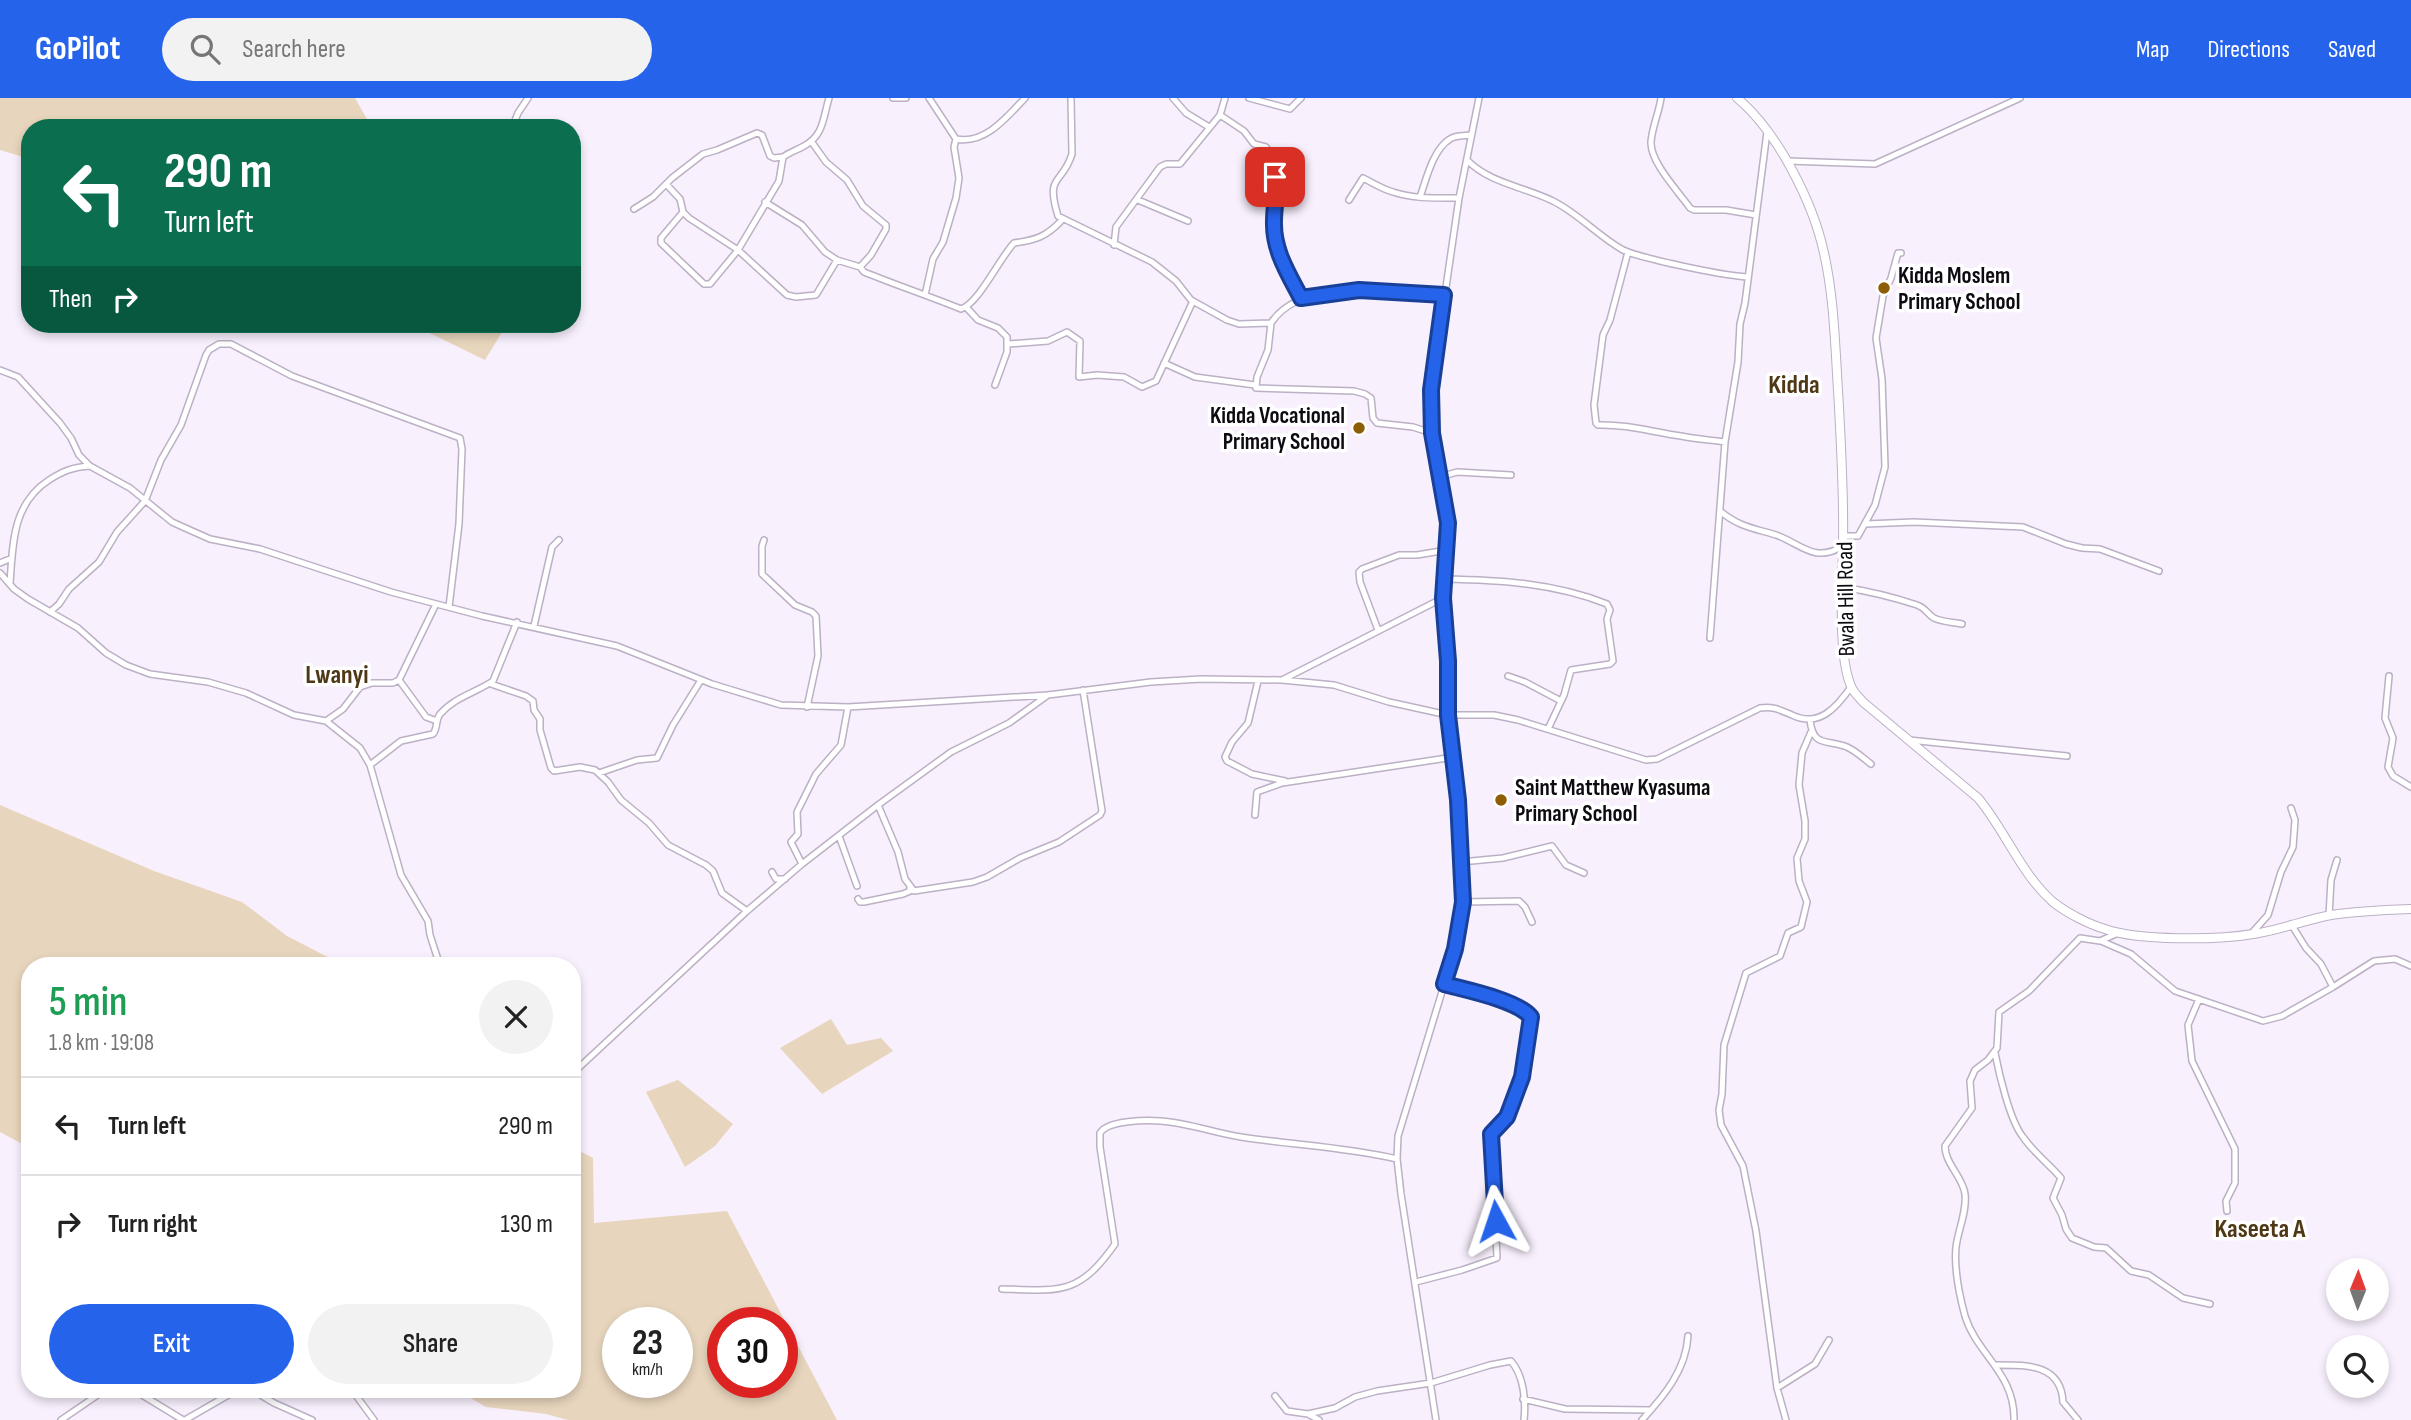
<!DOCTYPE html>
<meta charset="utf-8">
<style>
:root{--surface:#fff;--page:#f2f2f2;--text:#222;--muted:#767676;--line:#e0e0e0;--accent:#2563eb}
body{margin:0;font-family:"Sofia Sans Condensed",sans-serif;background:var(--page);color:var(--text);height:100vh;display:flex;flex-direction:column;font-size:26px;white-space:nowrap}
*{box-sizing:border-box;margin:0}
p{font-size:23px;color:var(--muted)}
.icon{flex:none;width:38px;height:38px;fill:none;stroke:currentColor;stroke-width:2;stroke-linecap:round;stroke-linejoin:round}
.map{position:relative;flex:1;overflow:hidden}
.panel{position:absolute;left:21px;top:859px;width:560px;height:441px;display:flex;flex-direction:column;background:var(--surface);border-radius:28px;box-shadow:0 4px 10px #0003}
.panel>*{flex:none}
.top-card{position:absolute;left:21px;top:21px;width:560px;height:214px;border-radius:28px;box-shadow:0 4px 10px #0003;background:#0b6e4f;color:#fff;overflow:hidden}
.needle{width:46px;rotate:1deg}
.tools{position:absolute;left:2326px;top:1160px;display:grid;gap:14px}
.tools a{display:grid;place-items:center;width:63px;height:63px;border-radius:50%;background:var(--surface);box-shadow:0 4px 10px #0003;font-size:35px}
.speed{position:absolute;left:602px;top:1209px;display:flex;gap:14px;font-size:35px;font-weight:700;text-align:center}
.speed>*{display:grid;place-content:center;width:91px;height:91px;border-radius:50%;background:var(--surface);box-shadow:0 4px 10px #0003;line-height:1}
.speed small{font-size:18px;font-weight:400}
.speed .limit{border:10px solid #d22;background:#fff;color:#111}
.pin{position:absolute;display:grid;place-items:center;width:60px;height:60px;color:#fff;margin:-30px;border-radius:14px;box-shadow:0 4px 10px #0006}
.me{position:absolute;width:77px;margin:-38px;rotate:355deg;stroke-linejoin:round;filter:drop-shadow(0 0 5px #0008)}
.turn{display:flex;align-items:center;gap:24px;height:147px;padding:0 28px;font-size:32px}
.turn .icon{width:91px;height:91px;stroke-width:2.5}
.turn b{display:block;font-size:49px;line-height:60px}
.then{display:flex;align-items:center;height:66px;padding:0 28px;background:#0003;gap:14px;font-size:26px}
.round{display:grid;place-items:center;flex:none;width:74px;height:74px;border-radius:37px;background:var(--page)}
.overview{display:flex;align-items:center;justify-content:space-between;height:119px;padding:0 28px}
h1{font-size:42px;font-weight:600;line-height:52px;color:#1e9e55}
.action{display:flex;gap:14px;margin-top:auto;padding:14px 28px}
.action a{flex:1;height:80px;border-radius:42px;background:var(--accent);color:#fff;font-size:28px;font-weight:600;line-height:80px;text-align:center}
.action a+a{background:var(--page);color:var(--text)}
ul{padding:0;list-style:none}
li{display:flex;align-items:center;gap:21px;height:98px;padding:0 28px;border-top:2px solid var(--line)}
li div{flex:1}
li b{display:block;font-size:26px}
li em{font-style:normal}
header{display:flex;align-items:center;gap:42px;box-sizing:border-box;height:98px;padding:0 35px;background:var(--accent);color:#fff}
header strong{font-size:33px}
nav{display:flex;gap:38px;margin-inline-start:auto;font-size:24px}
.search{width:490px;height:63px;background:var(--page);display:flex;align-items:center;gap:18px;box-sizing:border-box;padding:0 24px;border-radius:38px;color:var(--muted);font-size:26px}
.map>svg:first-child{display:block}
.green{fill:#e8d5bd;fill-rule:evenodd}
.lines{fill:none;stroke-linecap:round;stroke-linejoin:round}
.street-casing{stroke:#bcb0c5;stroke-width:8}
.secondary-casing{stroke:#bcb0c5;stroke-width:10}
.street{stroke:#fff;stroke-width:5}
.secondary{stroke:#fff;stroke-width:8}
.route-casing{stroke:#184099;stroke-width:18}
.route{stroke:#2563eb;stroke-width:12}
.poi-dot{fill:#8d5e06;stroke:#fff;stroke-width:2.5}
.labels{text-anchor:middle;stroke-width:7;stroke-linejoin:round;paint-order:stroke}
.poi-label{font-size:23px;font-weight:bold;fill:#0e0a11;stroke:#fff;text-anchor:start}
.street-label{font-size:23px;fill:#0e0a11;stroke:#fff}
.quarter-label{font-size:26px;font-weight:bold;fill:#4f3815;stroke:#fff}
</style>
<header>
<strong>GoPilot</strong>
<div class="search"><svg class="icon" aria-label="search" viewBox="0 0 24 24"><circle cx="10" cy="10" r="6"/><path d="M15 15l6 6"/></svg>Search here</div>
<nav><a>Map</a><a>Directions</a><a>Saved</a></nav>
</header>
<div class="map">
<svg width="2411" height="1322" viewBox="0 0 2411 1322">
<rect width="100%" height="100%" fill="#f8f0fd"/>
<!-- green -->
<path class="green" d="M0,0h355l17,30h-342v31l-30,-9z
M411,226h96l-22,36z
M0,707l154,66 88,31 45,34 58,30h-315v182l-30,-16z
M831,921l16,26 34,-7 12,13 -71,43 -42,-46z
M678,982l55,44 -18,22 -30,21 -39,-75z
M572,1049l21,11 1,65 133,-12 110,209h-269l-22,-6 -60,-7 -29,-17h115zM618,1225h59v59h-59zM723,1225h59v59h-59z"/>
<g class="lines">
<defs>
<path id="street" d="M893,0h13
M929,0l27,41
M1071,0l1,56c-10,32 -27,19 -14,62l94,46 24,19 15,19 36,20 12,4 32,-1c31,-48 125,-31 174,-28
M1173,0l13,15 23,14
M1249,0l41,11 11,-11
M1661,0c-2,15 -9,29 -10,44 -1,20 27,49 39,66l4,2h32l30,5
M1220,17l24,16 10,13 12,3 5,8 7,35 -4,31 3,30 24,47
M512,30l6,-15 10,-15
M811,43l15,21 21,18 16,26 23,19v4l-15,26 -11,12
M1467,62c22,23 58,27 86,41 26,13 45,35 70,49 13,6 27,8 41,12 28,6 55,13 84,15
M1788,63l87,3 145,-66
M666,86l14,15 3,13 6,6 49,32 49,45 9,2 20,-2 21,-35
M1420,99c6,-17 13,-48 30,-58 6,-4 14,-3 21,-4
M1138,102l50,21
M1349,102l14,-22c10,5 19,11 30,14 21,7 44,6 66,6
M765,104l37,23 23,27 12,8 23,7 4,5c32,13 65,24 97,37 18,-6 38,-50 53,-66 22,-3 32,-6 48,-23
M634,111l19,-12 19,-19 31,-24 14,-4 40,-17 5,2 8,21 4,2 9,-1
M683,114l-22,26v5l43,41h6l28,-34 41,-69 4,-24c7,-5 14,-7 21,-11 20,-11 19,-28 25,-48
M1114,147l2,-18 44,-60 6,-3h14l40,-49 5,-17
M1628,154l-18,68 -7,15 -9,70 2,18 2,2c28,-1 54,7 83,11 14,3 30,4 44,6
M925,197l8,-36 10,-17 13,-44 3,-20 -5,-31 2,-8c29,6 52,-23 69,-41
M966,209l12,13 20,8 9,9v15l-12,33
M1271,225l-3,27 -11,27 -1,11 98,3 11,3 6,4 2,20 4,5 36,4 19,6
M1008,246l40,-3 19,-9 13,9 -1,36 18,-2 27,2 18,10 14,-6 37,-80
M1164,265l31,14 60,8
M0,272l18,7 42,46 11,15 8,17 11,11 40,22 42,34 11,5 27,12 50,10 131,43 91,24 135,30 95,38 69,21 67,2 200,-12 103,-13 50,-3 81,1 161,-82
M1440,379l17,-5 54,3
M1720,413c19,16 33,17 56,24 24,8 38,29 67,11
M1866,426l48,-2 109,5 43,17 16,4 18,1 59,22
M1844,438h14l17,-31 10,-38 -3,-88 -6,-41 7,-42 8,-18 7,-25h3
M764,442l-2,6v28l33,31 17,7 4,4 2,40 -11,51
M0,465l12,-5
M0,475l14,16 14,10 50,29 28,25 20,12 24,9 58,8 38,11 48,22 32,6 34,27 10,17
M1444,481c56,1 111,4 163,25l3,6 -3,9 6,42 -3,3 -39,6 -7,25 -16,34
M10,485c3,-39 2,-79 39,-103 14,-9 24,-13 41,-14
M1842,489c26,4 51,10 75,18 9,3 10,9 17,13 8,4 19,4 28,6
M50,514l9,-8 10,-15 30,-27 18,-30 28,-31 16,-41 20,-35 25,-70 3,-5 10,-6h12l61,32 168,62 2,11 -3,75 -10,83
M534,528l18,-79 7,-7
M1378,532l-18,-48 -1,-10 3,-3 37,-14h18l30,-5
M1710,540l15,-196 13,-80 2,-38 5,-21 22,-171
M1508,578l17,6 36,19
M2389,578l-4,42 8,20 -5,29 5,9 18,11
M399,582l27,37 11,4
M1282,582l52,5 55,17 59,13h46l24,5 128,40 11,-1 103,-51c13,-2 20,2 32,7 27,13 44,-7 59,-28
M1258,583l-10,42 -16,19 -7,15 2,4 25,13 33,7
M491,586l35,12 7,5 1,9 6,9v11l11,38 3,3 26,-4 15,3 13,12 13,18 28,23 19,22 38,20 7,6 9,22 25,18
M1810,622c3,28 17,19 37,27 9,4 16,11 24,17
M326,623l17,-12 17,-22 12,-4h21l6,-3 37,-76
M1909,642l158,16
M599,675l38,-13 20,-2 16,-33 28,-45
M878,707l20,47 7,27 9,12 59,-9 14,-5 33,-19 39,-16 41,-27 2,-4 -19,-121
M1255,717l2,-23 25,-9 172,-26
M839,738l18,50
M1461,764l42,-4 49,-12 14,19 18,8
M802,766l-11,-22 7,-8 -1,-22 19,-38 25,-29 7,-38
M772,774l4,7h9
M858,801l2,3h4l39,-8 7,-3v-5
M1463,804l56,-1 6,6 7,15
M2329,818l2,-36 6,-20
M2291,826l15,24 15,16 12,23
M2251,836l17,-19 13,-43 12,-25 2,-27 -4,-12
M2101,843l30,13 44,37 88,30 19,-5 51,-29 41,-26 21,-2 16,7
M440,868l-10,-31 -2,-14 -27,-46 -31,-110 31,-24 32,-7c5,-6 2,-13 7,-20 15,-17 35,-21 53,-33l24,-59
M2199,901l-11,26 4,36 43,88v34l-9,18 1,10
M1995,955c4,21 15,68 28,84 11,16 26,27 38,41l-8,20 9,17 4,14 6,9 22,9 12,1 25,23 18,4 34,23 27,6
M572,976l175,-163 55,-47 76,-59 73,-53 58,-29 39,-28
M1416,1184l46,-12 35,-12 -6,-124 16,-17 1,-9 14,-31 9,-55 -2,-8c-24,-17 -57,-22 -85,-30
M1002,1191c59,2 77,6 113,-45l-15,-97v-14c8,-13 47,-13 61,-12 28,2 53,12 80,16 52,8 105,10 156,22
M1997,1267c30,0 64,-1 66,37l15,18
M1777,1290l38,-24 14,-24
M134,1292l49,30
M252,1292l22,13 38,17
M352,1292l22,30
M457,1292l17,3
M1275,1298l12,15 21,3 27,-6 20,-11 22,-6 54,-8 59,-18 21,-4c13,15 15,40 13,59
M1523,1301l42,10 85,1
M1308,1316l11,6
M61,1322l44,-30
M185,1322l52,-30
M1436,1322l-35,-226 -4,-35 1,-23 57,-187 8,-41 -5,-108 -10,-85v-54l-5,-63 5,-75 -15,-81 -2,-52 28,-192 20,-100
M1642,1322c22,-24 44,-50 46,-84
M1786,1322l-9,-32 -21,-157 -13,-65 -22,-41 -2,-15 3,-16 2,-49 22,-72 34,-17 8,-23 13,-6 6,-25 -8,-21 -2,-23 8,-19v-18l-6,-36 3,-32 9,-21
M2014,1322c1,-47 -37,-65 -49,-104 -6,-22 -11,-47 -9,-69 2,-17 11,-35 9,-53 -2,-17 -20,-30 -20,-48l27,-38 -2,-27 5,-11 13,-10 9,-12 2,-36 30,-21 51,-53 20,3 18,-8"/>
<path id="secondary" d="M1737,0c40,33 76,104 87,155 10,44 11,91 14,137 3,51 6,102 5,153 0,36 -6,111 8,143 2,6 8,11 12,16l115,96c27,32 43,76 75,104 14,11 35,22 52,27 33,12 113,11 148,5 27,-4 52,-14 78,-19 27,-4 53,-5 80,-6"/>
</defs>
<!-- street casing -->
<use href="#street" class="street-casing"/>
<!-- secondary casing -->
<use href="#secondary" class="secondary-casing"/>
<!-- street -->
<use href="#street" class="street"/>
<!-- secondary -->
<use href="#secondary" class="secondary"/>
</g>
<g class="lines">
<defs>
<path id="route" d="M1275,79c3,16 -1,28 -1,44 -1,29 14,52 27,77l58,-8 85,5 -13,95 1,43 16,90 -5,75 5,63v54l10,85 5,102 -8,47 -11,35c22,6 73,16 87,33l-9,60 -15,40 -16,17 5,87"/>
</defs>
<!-- route casing -->
<use href="#route" class="route-casing"/>
<!-- route -->
<use href="#route" class="route"/>
</g>
<!-- markers -->
<g class="poi-dot">
<circle cx="1884" cy="190" r="7"/>
<circle cx="1359" cy="330" r="7"/>
<circle cx="1501" cy="702" r="7"/>
</g>
<g class="labels">
<!-- poi labels -->
<g class="poi-label">
<text x="1898" y="185">Kidda Moslem<tspan x="1898" dy="26">Primary School</tspan></text>
<text x="1345" y="325" text-anchor="end">Kidda Vocational<tspan x="1345" dy="26">Primary School</tspan></text>
<text x="1515" y="697">Saint Matthew Kyasuma<tspan x="1515" dy="26">Primary School</tspan></text>
</g>
<!-- street labels -->
<g class="street-label">
<text transform="translate(1845 501) rotate(-91)" y="8">Bwala Hill Road</text>
</g>
<!-- quarter labels -->
<g class="quarter-label">
<text x="1794" y="295">Kidda</text>
<text x="337" y="585">Lwanyi</text>
<text x="2260" y="1139">Kaseeta A</text>
</g>
</g>
</svg>
<div class="tools">
<a><svg class="needle" viewBox="-14 -14 28 28"><path d="M0-13l5 13h-10z" fill="#e53935"/><path d="M0 13l5-13h-10z" fill="#767676"/></svg></a>
<a><svg class="icon" aria-label="search" viewBox="0 0 24 24"><circle cx="10" cy="10" r="6"/><path d="M15 15l6 6"/></svg></a>
</div>
<div class="speed"><div>23<small>km/h</small></div><div class="limit">30</div></div>
<div class="pin" style="left:1275px;top:79px;background:#d93025"><svg class="icon" aria-label="arrive" viewBox="0 0 24 24"><path d="M6 21V4h12l-3 4 3 4H6"/></svg></div>
<svg class="me" style="left:1496px;top:1123px" viewBox="-20 -20 40 40"><path d="M0-17L14 15 0 8-14 15z" fill="#2563eb" stroke="#fff" stroke-width="4"/></svg>
<div class="top-card">
<div class="turn"><svg class="icon" aria-label="left" viewBox="0 0 24 24"><path d="M17 20v-9H6M10 6l-5 5 5 5"/></svg><div><b>290 m</b>Turn left</div></div>
<div class="then">Then<svg class="icon" aria-label="right" viewBox="0 0 24 24"><path d="M7 20v-9h11M14 6l5 5-5 5"/></svg></div>
</div>
<section class="panel">
<div class="overview"><div><h1>5 min</h1><p>1.8 km · 19:08</p></div><a class="round"><svg class="icon" aria-label="close" viewBox="0 0 24 24"><path d="M6 6l12 12M18 6L6 18"/></svg></a></div>
<ul>
<li><svg class="icon" aria-label="left" viewBox="0 0 24 24"><path d="M17 20v-9H6M10 6l-5 5 5 5"/></svg><div><b>Turn left</b></div><em>290 m</em></li>
<li><svg class="icon" aria-label="right" viewBox="0 0 24 24"><path d="M7 20v-9h11M14 6l5 5-5 5"/></svg><div><b>Turn right</b></div><em>130 m</em></li>
</ul>
<div class="action"><a>Exit</a><a>Share</a></div>
</section>
</div>
